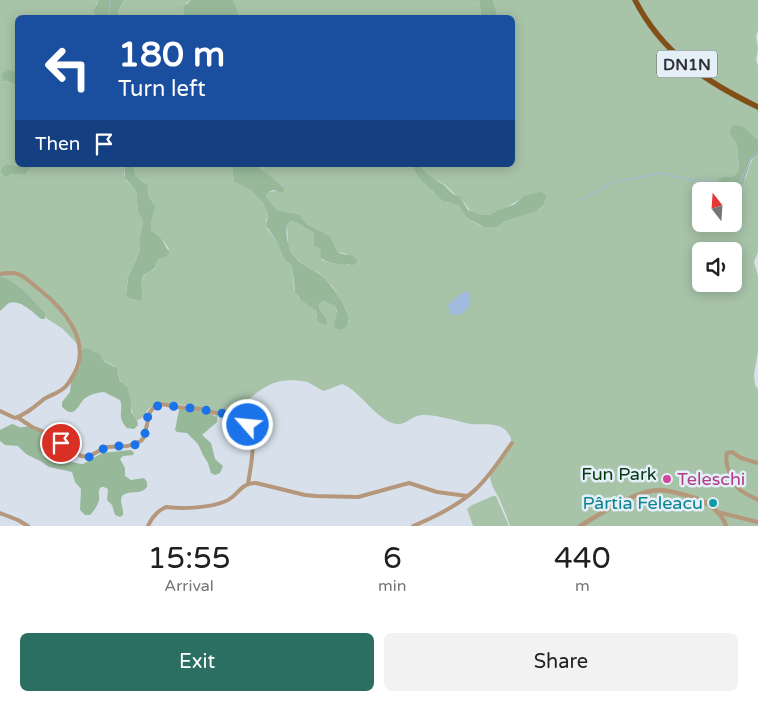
<!DOCTYPE html>
<meta charset="utf-8">
<style>
:root{--surface:#fff;--page:#f2f2f2;--text:#202124;--muted:#757577;--accent:#2b6f62}
body{margin:0;font-family:"Varela Round",sans-serif;background:var(--page);color:var(--text);height:100vh;display:flex;flex-direction:column;font-size:19px;white-space:nowrap}
*{box-sizing:border-box;margin:0}
p{font-size:16px;color:var(--muted)}
.icon{flex:none;width:28px;height:28px;fill:none;stroke:currentColor;stroke-width:2;stroke-linecap:round;stroke-linejoin:round}
.map{position:relative;height:526px;overflow:hidden}
.details{display:flex;flex-direction:column;background:var(--surface);flex:1}
.details>*{flex:none}
.guide{position:absolute;left:15px;top:15px;width:500px;height:152px;border-radius:8px;box-shadow:0 2px 12px #0003;background:#1a4fa0;color:#fff;overflow:hidden}
.needle{width:32px;rotate:343deg}
.buttons{position:absolute;left:692px;top:182px;display:grid;gap:10px}
.buttons a{display:grid;place-items:center;width:50px;height:50px;border-radius:8px;background:var(--surface);box-shadow:0 2px 12px #0003;font-size:25px}
.pin{position:absolute;display:grid;place-items:center;width:42px;height:42px;color:#fff;margin:-21px;border:2px solid #fff;border-radius:50%;box-shadow:0 1px 5px #0007}
.me{position:absolute;width:55px;margin:-28px;rotate:297deg;stroke-linejoin:round;filter:drop-shadow(0 0 4px #0008)}
.turn{display:flex;align-items:center;gap:18px;height:105px;padding:0 20px;font-size:22px}
.turn .icon{width:65px;height:65px;stroke-width:2.5}
.turn b{display:block;font-size:35px;line-height:42px}
.then{display:flex;align-items:center;height:48px;padding:0 20px;background:#0003;gap:10px;font-size:19px}
.eta{display:flex;justify-content:space-evenly;align-items:center;height:85px;text-align:center}
.eta b{font-size:30px;font-weight:600;line-height:35px}
.primary-button{display:flex;gap:10px;margin-top:auto;padding:10px 20px}
.primary-button a{flex:1;height:58px;border-radius:8px;background:var(--accent);color:#fff;font-size:20px;font-weight:600;line-height:58px;text-align:center}
.primary-button a+a{background:var(--page);color:var(--text)}
.map>svg:first-child{display:block}
.green{fill:#a7c3a8;fill-rule:evenodd}
.forest{fill:#97b899}
.water{fill:#a1bcde}
.lines{fill:none;stroke-linecap:round;stroke-linejoin:round}
.stream{stroke:#a1bcde;stroke-width:1}
.minor{stroke:#b5987c;stroke-width:4}
.tertiary{stroke:#b5987c;stroke-width:4.5}
.trunk{stroke:#825017;stroke-width:5.5}
.route{stroke:#1a73e8;stroke-width:9;stroke-dasharray:0 16.2}
.hotel-dot{fill:#d1479c;stroke:#e5eff8;stroke-width:2}
.culture-dot{fill:#0f9aa8;stroke:#e5eff8;stroke-width:2}
.labels{text-anchor:middle;stroke-width:5;stroke-linejoin:round;paint-order:stroke}
.shield{fill:#e5eff8;stroke:#64696e;stroke-width:1}
.shield-label{font-size:16px;font-weight:bold;fill:#2c2f33}
.park-label{font-size:18px;fill:#03380f;stroke:#e5eff8}
.hotel-label{font-size:18px;fill:#b23c85;stroke:#e5eff8;text-anchor:start}
.culture-label{font-size:18px;fill:#0d838f;stroke:#e5eff8;text-anchor:end}
</style>
<div class="map">
<svg width="758" height="526" viewBox="0 0 758 526">
<rect width="100%" height="100%" fill="#d8e1eb"/>
<!-- green -->
<path class="green" d="M0,0h99l-3,5 -1,12 -77,1 -1,54 -11,-1 -1,10 12,4 1,80h4l-5,1 -10,-2 -5,3 7,9 4,-2h13l6,-9h92v10l2,5 10,11 2,22 5,8 -3,16 1,10 -13,31 -2,13 5,8 7,2c7,-9 1,-18 6,-25 2,-4 8,-5 11,-7l3,-10 11,-10 -8,-11 -10,-8v-8l3,-18 -6,-9 -3,-12 -10,-8 -1,-10h98l2,17 17,8 15,16 2,8 -2,7 1,8 9,11 8,19 8,7 2,23 4,8 18,14v7l4,-8 -1,-6 4,-3 12,5 2,7 -2,8 5,9 4,-2 5,-6 -3,-13 -13,-22 -14,-14 -16,-8 -9,-9 -6,-11 -1,-20 4,-4 10,3 13,9 1,5 -1,4 2,5 4,3 2,10c13,6 18,2 28,5l-3,-11 -9,-2 -8,-16 -23,-12 -8,-10 -22,-4 -11,-14 2,-4 8,-1 7,-5 -22,-15 -5,-6h155l22,27 15,11 5,-1 5,3 9,13 14,8 16,1 9,-6 33,-11 4,-4 2,-10c-20,-10 -45,25 -67,19 -12,-4 -11,-13 -20,-18 -5,-4 -9,-9 -14,-13 -6,-4 -12,-5 -17,-10 -3,-3 -4,-6 -7,-9h92v-147l-14,-1 -5,-17h265v30l-2,7 2,11 -2,12 2,6v74l-4,-3 -25,-6 2,5 6,8 2,26 -5,6 -10,1 -5,2 12,7 10,-1c9,-9 6,-24 17,-31v98l-4,10 4,14v75l-4,23 1,11 3,4v137h-248c-3,-9 -7,-18 -10,-26 -5,-10 -10,-15 -10,-26l21,-30v-6c-2,-4 -5,-9 -10,-11 -9,-4 -21,-2 -30,-3 -14,-3 -36,-10 -49,-9 -9,0 -16,10 -25,9 -20,-2 -37,-34 -55,-40l-18,7c-6,-2 -11,-7 -17,-9 -37,-8 -50,11 -75,32l-15,3 -2,-2c-7,-2 -15,-7 -22,-9 -6,-1 -34,-4 -39,-1 -9,4 -8,13 -17,15 -9,-10 -4,-18 -9,-30 -1,-4 -5,-5 -7,-8 -3,-5 -1,-11 -6,-15 -2,-3 -7,-3 -10,-6 -7,-6 -13,-14 -23,-12l-19,-20 -17,-11c-1,-6 -6,-8 -10,-12 -10,-9 -21,-28 -36,-30zM701,191h33v33h-33zM701,251h33v33h-33z
M124,0h67l-5,3 -1,14 -67,1 -1,-3z
M233,0h246l2,14 -2,4 -241,-1z
M493,496h3l13,30h-36l-6,-17 5,-4z"/>
<!-- forest -->
<path class="forest" d="M99,0h25l-6,12v5h-23l-1,-7z
M191,0h42l6,17h-54l-2,-10z
M479,0h14l5,17h-19l2,-3z
M8,70l9,2v13l-14,-5 -1,-6z
M734,125l8,1 16,14v14l-7,6 -8,24 -17,4 -7,-4v-5l4,-2 11,-1 5,-6 -2,-26 -6,-8 -2,-5z
M7,164l10,2 15,-1 -6,9h-13l-7,3 -5,-5 1,-5z
M124,165h10l1,10 12,10 1,10 7,11 -4,16v8l10,8 8,14 -2,4 -9,3 -3,9c-3,3 -8,4 -11,7 -5,7 0,18 -3,25l-3,1 -9,-3 -3,-4 2,-16 12,-28v-13l3,-16 -5,-8 -2,-22 -11,-13z
M232,165h24c9,9 20,14 28,23v5l-10,-3 -6,2 -2,4 11,14 22,4 8,10 23,12 8,16c6,4 13,1 18,7l1,3 -4,3c-11,-2 -22,1 -32,-7l-1,-8 -6,-5v-12l-16,-10 -7,-2 -4,4c-2,10 1,24 8,32 7,10 20,12 28,20 8,7 29,35 25,46 -1,4 -5,6 -8,7l-5,-2 -1,-2 3,-15 -2,-5 -12,-5 -4,3 1,6 7,10 -1,5 -9,-4 -1,-10 -15,-11 -6,-8 -3,-26 -8,-7 -8,-19 -10,-14 2,-12 -4,-10 -13,-14 -17,-8z
M411,165h9l8,10 16,10 9,9 7,3 8,13 12,5h10l9,-5 16,-6 9,-8 18,-4 4,4 -3,10 -6,5 -31,10 -9,6h-13l-17,-9 -9,-13 -15,-4 -21,-20z
M0,276c15,2 34,27 45,37v6h-4c-7,-6 -21,-20 -32,-16 -3,2 -6,6 -9,8z
M87,348l12,6 6,8 12,6 3,13 8,7 3,13v11l6,8 1,5 -4,4 -7,-1c-11,-12 -3,-17 -7,-28l-16,-8c-6,0 -15,3 -20,7 -6,6 -9,21 -22,8v-5l8,-10 1,-11 9,-15v-15l2,-2z
M183,406l13,1 21,10v5l-15,13 9,8 4,16 8,7 -3,7 -5,2 -4,-2 -3,-10 -5,-8 -5,-11 -11,-11 -10,-1 -2,-2 4,-20z
M12,424c2,0 4,2 7,3 3,1 8,-1 12,-1 16,1 26,14 11,26v3c8,8 18,8 28,7 4,0 9,2 13,2l19,-11 29,-3 3,3 -1,2 -10,1 -3,3 5,9v8l6,4 13,-2 3,4v5c-7,9 -17,2 -25,9 -3,6 2,12 1,19l-3,2 -5,-2 -3,-10 -5,-5 1,-11 -4,-2h-3c-4,5 -1,7 -2,13 -1,5 -5,11 -9,15h-5l-5,-5 1,-21 -6,-7 -3,-10 -23,-5 -9,-6 -14,-7 -8,-8 -13,-1 -5,-4v-11z"/>
<!-- water -->
<path class="water" d="M466,291l3,1c3,9 0,17 -8,22l-8,1 -3,-2 -2,-8 10,-9z"/>
<g class="lines">
<!-- stream -->
<path class="stream" d="M109,18l1,-18
M578,201l36,-19 46,-9 38,8 41,3 12,-26 7,-7"/>
<!-- minor -->
<path class="minor" d="M0,274c22,-4 24,4 40,16 24,19 51,51 35,82 -3,5 -6,12 -11,16 -6,5 -13,7 -20,11 -10,8 -16,14 -29,19l-15,-7
M17,417l15,10 19,8 30,21 7,1 18,-10 22,-1 13,-5 3,-4 6,-25 5,-6 7,-2 14,3 26,2 9,3 21,3 13,6c13,19 6,42 3,63
M758,463l-17,-5 -9,-6 -5,1c-3,9 4,27 10,34 5,6 14,9 21,13
M717,512l41,10
M0,513l18,7 10,6
M148,526c4,-9 9,-15 18,-19 18,2 44,1 60,-6 13,-6 14,-18 30,-18l49,12 11,1 42,1 51,-14 28,9 30,4
M413,526c22,-9 46,-21 63,-37 14,-13 25,-31 36,-46"/>
<!-- tertiary -->
<path class="tertiary" d="M580,526c23,-13 54,-36 81,-36 12,1 24,5 34,8 13,4 27,15 31,28"/>
<!-- trunk -->
<path class="trunk" d="M635,0c27,53 71,82 123,107"/>
</g>
<g class="lines">
<!-- route -->
<path class="route" d="M61,443c6,4 14,12 22,14 10,2 16,-7 24,-10 11,-3 29,3 36,-8 5,-9 1,-25 11,-32 7,-5 76,6 86,11 3,1 6,4 8,7"/>
</g>
<!-- markers -->
<circle class="hotel-dot" cx="667" cy="479" r="5"/>
<circle class="culture-dot" cx="713" cy="503" r="5"/>
<g class="labels">
<!-- shield labels -->
<rect class="shield" x="657" y="50.5" width="60" height="27" rx="4"/>
<g class="shield-label">
<text x="687" y="70">DN1N</text>
</g>
<!-- park labels -->
<g class="park-label">
<text x="619" y="480">Fun Park</text>
</g>
<!-- hotel labels -->
<g class="hotel-label">
<text x="677" y="485">Teleschi</text>
</g>
<!-- culture labels -->
<g class="culture-label">
<text x="703" y="509">Pârtia Feleacu</text>
</g>
</g>
</svg>
<div class="buttons">
<a><svg class="needle" viewBox="-14 -14 28 28"><path d="M0-13l5 13h-10z" fill="#e53935"/><path d="M0 13l5-13h-10z" fill="#757577"/></svg></a>
<a><svg class="icon" aria-label="sound" viewBox="0 0 24 24"><path d="M4 9h4l5-4v14l-5-4H4zM17 9q2 3 0 6"/></svg></a>
</div>
<div class="pin" style="left:61px;top:443px;background:#d93025"><svg class="icon" aria-label="arrive" viewBox="0 0 24 24"><path d="M6 21V4h12l-3 4 3 4H6"/></svg></div>
<svg class="me" style="left:248px;top:425px" viewBox="-20 -20 40 40"><circle r="17" fill="#1a73e8" stroke="#fff" stroke-width="3"/><path d="M0-11L8 9 0 5-8 9z" fill="#fff"/></svg>
<div class="guide">
<div class="turn"><svg class="icon" aria-label="left" viewBox="0 0 24 24"><path d="M17 20v-9H6M10 6l-5 5 5 5"/></svg><div><b>180 m</b>Turn left</div></div>
<div class="then">Then<svg class="icon" aria-label="arrive" viewBox="0 0 24 24"><path d="M6 21V4h12l-3 4 3 4H6"/></svg></div>
</div>
</div>
<section class="details">
<div class="eta">
<div><b>15:55</b><p>Arrival</p></div>
<div><b>6</b><p>min</p></div>
<div><b>440</b><p>m</p></div>
</div>
<div class="primary-button"><a>Exit</a><a>Share</a></div>
</section>
